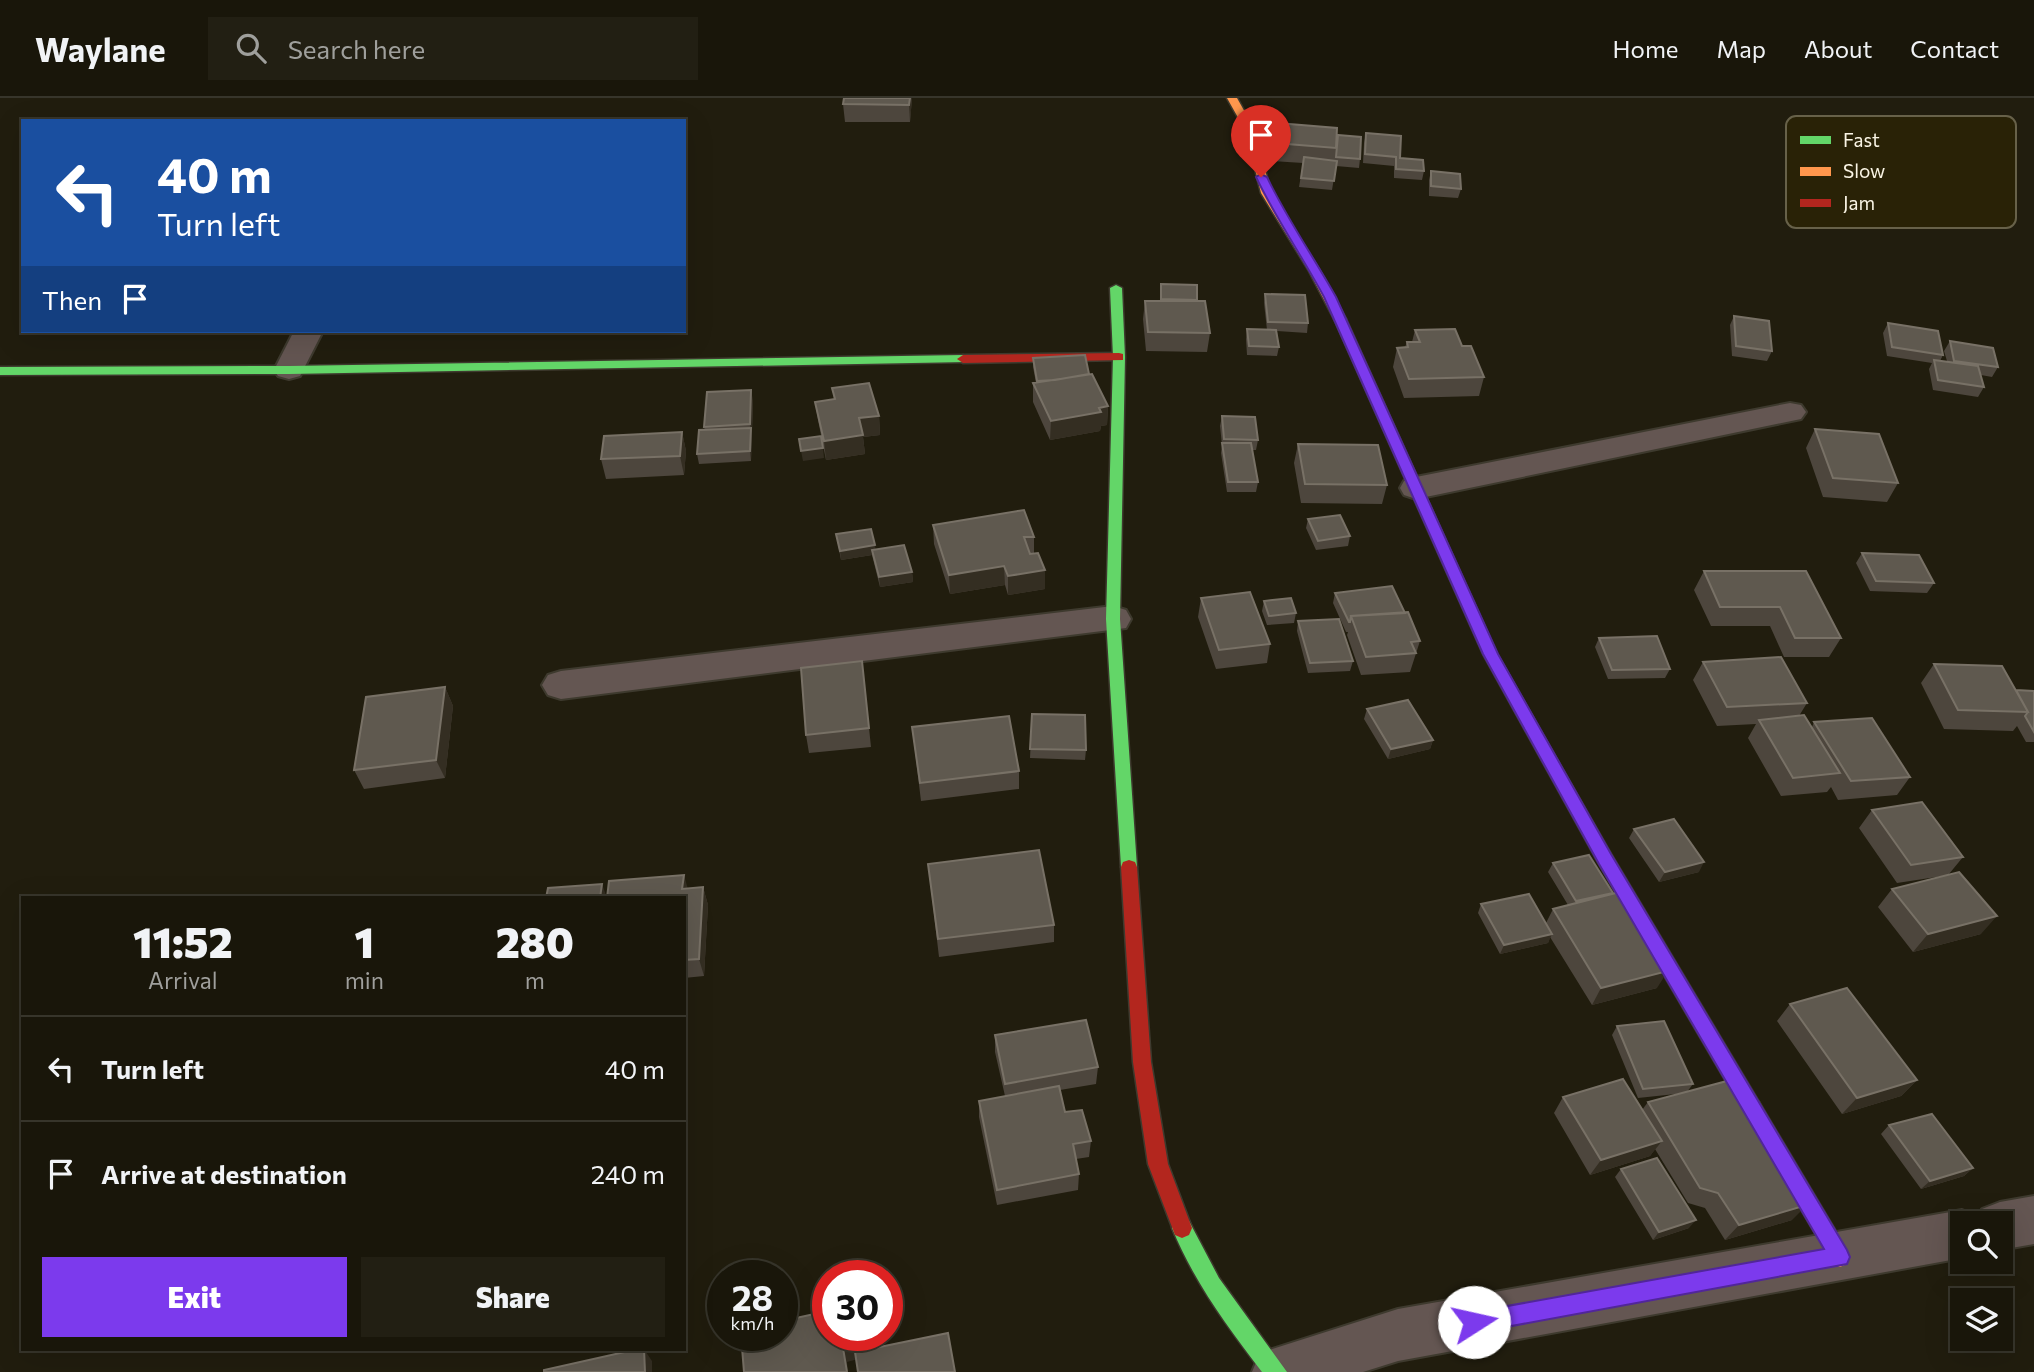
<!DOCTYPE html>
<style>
:root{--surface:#19160a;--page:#221f13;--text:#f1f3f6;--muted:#9f9f9c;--line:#37352b;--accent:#7c3aed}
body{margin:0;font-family:Commissioner,sans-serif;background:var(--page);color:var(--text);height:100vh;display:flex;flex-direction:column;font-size:26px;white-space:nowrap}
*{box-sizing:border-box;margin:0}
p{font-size:23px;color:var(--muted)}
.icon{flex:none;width:38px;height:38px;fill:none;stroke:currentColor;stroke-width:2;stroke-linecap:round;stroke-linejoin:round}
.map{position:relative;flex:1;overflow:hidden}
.panel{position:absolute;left:21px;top:798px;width:665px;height:455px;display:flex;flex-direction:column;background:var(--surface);border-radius:0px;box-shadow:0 7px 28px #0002,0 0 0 2px var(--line)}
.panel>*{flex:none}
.top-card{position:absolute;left:21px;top:21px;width:665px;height:214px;border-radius:0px;box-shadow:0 7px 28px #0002,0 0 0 2px var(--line);background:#1a4fa0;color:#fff;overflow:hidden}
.buttons{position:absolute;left:1950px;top:1113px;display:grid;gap:14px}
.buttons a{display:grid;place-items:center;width:63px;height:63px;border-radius:0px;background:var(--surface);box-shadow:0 7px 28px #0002,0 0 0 2px var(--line);font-size:35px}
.speed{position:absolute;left:707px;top:1162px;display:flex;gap:14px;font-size:35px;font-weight:700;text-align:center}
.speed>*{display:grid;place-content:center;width:91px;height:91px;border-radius:50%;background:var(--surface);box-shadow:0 7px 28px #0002,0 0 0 2px var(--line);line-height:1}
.speed small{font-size:18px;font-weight:400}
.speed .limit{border:10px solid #d22;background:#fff;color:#111}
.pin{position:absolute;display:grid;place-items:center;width:60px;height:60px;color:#fff;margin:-72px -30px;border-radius:50% 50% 50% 0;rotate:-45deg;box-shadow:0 0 7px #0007}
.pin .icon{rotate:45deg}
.me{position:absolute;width:77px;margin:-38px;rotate:80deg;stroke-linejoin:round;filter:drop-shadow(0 0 5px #0008)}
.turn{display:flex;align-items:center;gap:24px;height:147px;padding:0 21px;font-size:32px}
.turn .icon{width:91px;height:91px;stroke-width:2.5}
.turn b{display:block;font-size:49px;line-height:60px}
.then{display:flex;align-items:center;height:66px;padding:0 21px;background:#0003;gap:14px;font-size:26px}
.eta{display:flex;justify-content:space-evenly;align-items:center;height:119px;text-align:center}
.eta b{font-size:42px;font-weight:800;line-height:49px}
.primary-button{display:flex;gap:14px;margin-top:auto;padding:14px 21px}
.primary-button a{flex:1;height:80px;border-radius:0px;background:var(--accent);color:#fff;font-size:28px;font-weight:800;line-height:80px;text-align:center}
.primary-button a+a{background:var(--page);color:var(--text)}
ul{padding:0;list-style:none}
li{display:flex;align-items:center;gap:21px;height:105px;padding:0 21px;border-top:2px solid var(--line)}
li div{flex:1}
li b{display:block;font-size:26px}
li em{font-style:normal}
header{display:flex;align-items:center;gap:42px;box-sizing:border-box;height:98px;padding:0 35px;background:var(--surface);border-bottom:2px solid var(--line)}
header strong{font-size:33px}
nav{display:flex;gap:38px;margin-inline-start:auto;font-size:24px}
.search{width:490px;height:63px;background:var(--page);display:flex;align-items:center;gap:18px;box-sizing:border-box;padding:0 24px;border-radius:0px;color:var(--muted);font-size:26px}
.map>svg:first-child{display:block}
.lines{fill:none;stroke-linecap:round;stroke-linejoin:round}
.street-casing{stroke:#3e3a2e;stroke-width:4}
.fast-casing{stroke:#3e3a2e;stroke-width:3}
.slow-casing{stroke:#3e3a2e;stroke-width:3}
.jam-casing{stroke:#3e3a2e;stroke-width:3}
.street{fill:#645652;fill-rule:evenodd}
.fast{fill:#63d668;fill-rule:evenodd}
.slow{fill:#ff974d;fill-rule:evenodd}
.jam{fill:#b3261e;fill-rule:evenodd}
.wall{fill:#4d463d}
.shaded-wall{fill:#342e22}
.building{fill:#5f594f;stroke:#787166;stroke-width:2}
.route{fill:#7c3aed;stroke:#51269a;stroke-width:2}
.key{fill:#292206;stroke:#676149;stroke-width:2}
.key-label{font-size:19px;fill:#f9f4e4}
</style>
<header>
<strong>Waylane</strong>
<div class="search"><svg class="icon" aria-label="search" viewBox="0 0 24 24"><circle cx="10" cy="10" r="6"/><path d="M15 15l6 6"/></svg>Search here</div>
<nav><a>Home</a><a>Map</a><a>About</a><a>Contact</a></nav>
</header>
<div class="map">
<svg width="2034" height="1274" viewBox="0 0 2034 1274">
<rect width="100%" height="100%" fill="#211d0e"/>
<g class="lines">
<defs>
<path id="street" d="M294,233h29l-23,45 -11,3 -11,-3 -4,-6z
M1790,305l11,2 5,7 -5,7 -385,80 -12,-4 -4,-7 4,-7 12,-4z
M1113,508l13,4 5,9 -5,9 -565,71 -13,-4 -6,-10 6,-10 13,-4z
M2034,1098v48l-34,6v-27h-38v35l-564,103 -35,11h-111l8,-19 138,-44 564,-99 17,7 3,-8 18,-7z"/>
<path id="fast" d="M1116,187l6,3 3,69 -5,262 17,248 -2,5 -6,2 -6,-2 -2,-5 -15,-248 7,-262 -3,-69z
M1340,217l6,4 151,335 114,200 148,248 3,6 -3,6 -7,3 -7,-3 -146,-250 -116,-210 -149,-335z
M963,257l6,4 -2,3 -678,12 -289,1v-8l289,-1z
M1182,1120l7,3 30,57 68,94h-25c-35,-46 -68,-90 -90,-144l3,-7z"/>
<path id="slow" d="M1227,0h10l18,32 16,63 49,78 26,48 -2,3h-8l-2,-3 -25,-48 -48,-78 -16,-63z
M1752,1001l7,3 88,148 3,7 -3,7 -7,3 -7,-3 -88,-150 -3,-6 3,-6z"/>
<path id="jam" d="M1119,255l4,1v6l-160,3 -6,-4 6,-4z
M1129,762l6,2 2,5 14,195 17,102 24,64 -3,7 -7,3 -7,-3 -27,-71 -15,-102 -12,-195 2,-5z"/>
</defs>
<!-- street casing -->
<use href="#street" class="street-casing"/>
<!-- fast casing -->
<use href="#fast" class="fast-casing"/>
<!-- slow casing -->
<use href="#slow" class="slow-casing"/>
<!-- jam casing -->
<use href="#jam" class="jam-casing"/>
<!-- street -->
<use href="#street" class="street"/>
<!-- fast -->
<use href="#fast" class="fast"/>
<!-- slow -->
<use href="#slow" class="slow"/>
<!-- jam -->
<use href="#jam" class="jam"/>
</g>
<!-- wall -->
<path class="wall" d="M912,0l-2,24h-65l-2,-18z
M1277,25l59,20 24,16 -1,9 -23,-2 -4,24 -33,-3 4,-24 -31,-2z
M1366,35l34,25 24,13 -2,9 -28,-2v-12l-31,-3 1,-20z
M1431,73l30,18 -3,9 -29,-2v-16z
M1161,186l36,17 13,32 -3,19 -61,-1 -3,-32 2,-18h15z
M1265,196l43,29 -1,10 -30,-2 2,16 -2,9 -30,-1 -1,-16 1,-10 20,1 -3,-27z
M1734,218l38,35 -5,10 -35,-5 -2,-31z
M1888,225l55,32 -3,6h7l-3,-10 6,-10 48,26 -6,10 -11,-2 3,12 -6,10 -45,-7 -4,-21 3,-6 -45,-7 -4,-23z
M1415,232l47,16 22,31 -5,19 -75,2 -11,-31 4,-19 8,-1 2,-5h5z
M1033,260l56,16 19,32 -1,19 -6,1 -1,5 -50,9 -17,-38v-19h3l-3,-16z
M832,290l47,28 1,19 -17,2 2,17 -39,6 -8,-40 -3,-18 19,-3z
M753,302l-2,61 -52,3 -2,-10 8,-24 -1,-3z
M1222,318l36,24 -2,10h-4l6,32 -2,10h-29l-6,-39 1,-8 -2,-19z
M1815,331l83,54 -11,19 -64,-5 -17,-49z
M682,334l4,19 -2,24 -78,4 -5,-20z
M1298,346l89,41 -5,19 -81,-1 -7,-40z
M1308,421l42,17 -2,10 -32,4 -10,-22z
M933,427l101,12v17l11,16v19l-37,6 -3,-10 -55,9 -16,-50z
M836,436l39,16 37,22 1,10 -33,5 -8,-32 -31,5z
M1862,455l72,30 -7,10 -57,-2 -14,-28z
M1704,473h102l35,67 -12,19h-45l-14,-31h-59l-17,-36z
M1335,495l85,48 -10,31 -49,3 -14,-40 1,-3h-2l-13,-29z
M1201,500l69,46 -3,19 -51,6 -18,-52z
M1264,503l32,12 -2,10 -27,2 -5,-14z
M1298,523l55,40 -3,10 -42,2 -11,-42z
M1599,540l71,31 -5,9 -57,1 -13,-32z
M862,563l9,86 -62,6 -3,-18z
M1703,564l104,41 -8,13 13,11 2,-5 96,55 -13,18 -59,5 -7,-13 -4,5 -46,4 -33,-58 8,-14 -39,2 -24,-46z
M1934,566l81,26 19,1v51h-8l-9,-16 -4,5 -69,-2 -23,-46z
M445,589l8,19 -8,72 -81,11 -10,-19z
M1367,611l66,31 -3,9 -42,10 -24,-40z
M1032,616l54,36 -1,10 -55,-2z
M912,629l107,44v18l-98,12z
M1872,712l91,47 -14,17 32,60 -68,18 -35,-45 14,-18 51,-13 -46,7 -38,-55z
M1634,731l65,43 -40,10 -30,-44z
M1553,765l60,30 -1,1 45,94 -65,17 -42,-68 -2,6 -48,11 -22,-41 3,-9 65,19 7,-14 15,-4 -20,-33z
M928,766l126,61v17l-115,15z
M703,789l5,18 -4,71 -20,2v-80l4,-9z
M1790,906l127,76 -16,16 -59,18 -65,-93z
M1617,928l76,58 -6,8 105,128 -67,20 -20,-32 -17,-5 -33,-54 -5,7 -60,19 -36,-62 9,-16 79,13 6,-8 37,-9 -47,5 -26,-63z
M995,937l103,32 -2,17 -36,6 5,22 26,29 -2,16 -13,2 3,15 -1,16 -81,15 -18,-88v-16l26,-5 -10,-44z
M1889,1027l84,43 -9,8 -43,13 -40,-55z
M1621,1071l68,59 -36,12 -38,-63z"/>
<!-- shaded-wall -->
<path class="shaded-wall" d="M910,0h2l-2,24 -1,-17z
M751,292l2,10 -2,61 -1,-10z
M1108,308l-1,19 -6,1 -1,5 -50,9 1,-19z
M879,318l1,19 -17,2 2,17 -39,6 -2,-19 35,-23z
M682,334l4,19 -2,24 -4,-19z
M823,350l1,10 -21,3 -2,-10z
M875,447l1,10 -4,-5v5l-31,5 -1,-9z
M1004,468l1,19 -55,9 -1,-19z
M1045,472v19l-37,6v-19z
M912,474l1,10 -33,5 -1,-10z
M445,589l8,19 -8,72 -9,-18z
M1433,642l-3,9 -42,10 3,-10z
M1704,764l-5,10 -40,10 6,-10z
M684,777l5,18 -7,-4z
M602,786l5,14h-7z
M703,789l5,18 -4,71 -5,-17z
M1613,795l-5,9 -36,8 4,-9z
M1997,818l-16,18 -68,18 15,-18z
M1552,836l-4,9 -48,11 4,-9z
M1668,873l-11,17 -65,17 9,-17z
M1917,982l-16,16 -59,18 15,-16z
M1662,1043l-12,15 -60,19 11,-15z
M1973,1070l-9,8 -43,13 9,-8z
M1807,1107l-15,15 -67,20 14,-15z
M1696,1122l-7,8 -36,12 6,-8z
M865,1237h1l3,21 -22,6 1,10h-1l-4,-24z
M644,1251l8,12v11h-7z"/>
<!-- building -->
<path class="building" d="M844,0h66l-1,7 -66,-1z
M1277,25l60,5 -1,20 -61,-5z
M1366,35l35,3 -1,22 23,2 1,11 -28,-2v-12l-31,-3z
M1338,37l23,2 -1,22 -24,-2z
M1304,59l33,4 -3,20 -33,-3z
M1431,73l29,3 1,15 -30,-3z
M1161,186l36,1v15l-36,-1z
M1265,196l40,1 3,28 -40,-1z
M1145,203h60l5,32 -62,-1z
M1734,218l35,5 3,30 -36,-5z
M1888,225l50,8 5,24 -51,-8z
M1247,231l29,1 3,17 -30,-1z
M1455,231l7,17h9l13,31 -75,2 -12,-31 11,-1 -1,-5h13l-5,-12z
M1950,243l43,7 5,19 -44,-6z
M1085,257l4,19 -34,6 -18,1 -4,-23z
M1934,262l44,6 6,21 -46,-7z
M1092,276l16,32 -9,2 2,4 -50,9 -18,-38z
M869,285l10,33 -20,2 4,17 -39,6 -9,-39 20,-3 -3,-11z
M751,292l-1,34 -46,3 3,-35z
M1222,318l33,1 3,23 -34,-1z
M751,330l-1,23 -53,3 2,-24z
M1815,331l64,5 19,49 -65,-5z
M682,334l-2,24 -79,3 3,-23z
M821,338l2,12 -22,3 -2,-12z
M1222,345h29l7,39h-30z
M1298,346l80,1 9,40 -82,-1z
M1024,412l10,27h-10l6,17 8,-1 7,17 -37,6 -4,-10 -55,9 -16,-50z
M1340,417l10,21 -32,5 -10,-22z
M871,431l4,16 -35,6 -4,-17z
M904,447l8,27 -33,5 -7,-27z
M1862,455l57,2 15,28 -58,-2z
M1704,473h102l35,67h-46l-15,-31h-60z
M1392,488l13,27 -54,3 -1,6h-1l-14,-29z
M1250,494l20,52 -51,6 -18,-52z
M1291,500l5,15 -27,3 -5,-15z
M1408,514l12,29 -9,1 5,11 -50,4 -15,-41z
M1339,521l14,42 -43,2 -12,-42z
M1657,538l13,33 -58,1 -13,-32z
M1781,559l26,46 -80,4 -24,-45z
M862,563l7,67 -63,7 -5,-67z
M1934,566l68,2 26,46 -70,-2z
M445,589l-9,73 -82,10 12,-73z
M2016,592l18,1v41l-9,-16 3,-4z
M1408,602l25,40 -42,9 -24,-40z
M1032,616l53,1 1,35 -56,-1z
M1804,617l36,58 -47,5 -34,-58z
M1009,618l10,55 -99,12 -8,-56z
M1872,620l38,59 -59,4 -37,-59z
M1922,704l41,55 -52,8 -39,-55z
M1674,721l30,43 -39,10 -31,-43z
M1039,752l15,75 -116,14 -10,-75z
M1589,757l24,38 -37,8 -23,-38z
M1959,774l38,44 -69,18 -36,-45z
M684,777l-2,14 21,-2 -4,72 -15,1v-62h-77l2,-17z
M602,786l-2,14h-54l2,-10z
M1616,795l52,78 -67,17 -48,-79z
M1529,796l23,40 -48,11 -23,-41z
M1847,890l70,92 -60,18 -67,-94z
M1086,922l12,47 -93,17 -10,-49z
M1664,923l29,63 -50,5 -26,-63z
M1623,981l39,62 -61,19 -38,-63z
M1727,983l80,124 -68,20 -21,-32 -18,-5 -52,-86z
M1059,988l6,26 17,-2 9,31 -18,3 6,30 -82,16 -18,-89z
M1932,1016l41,54 -43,13 -41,-56z
M1657,1060l39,62 -37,12 -38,-63z
M828,1213v24h37l1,8 -23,5 4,24h-103l-3,-37h41v-14z
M948,1235l7,39h-97l-3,-20z
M638,1251h6l1,23h-101v-2z"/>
<!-- route -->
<path class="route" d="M1261,76l6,3c20,42 46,79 69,120l162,357 113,200 236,396 3,7 -3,7 -373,69 -8,-3 -3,-8 3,-7 8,-3 350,-63 -225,-385 -116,-210 -159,-357c-22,-41 -48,-78 -68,-120z"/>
<!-- legend -->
<rect x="1786" y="18" width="230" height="112" rx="10" class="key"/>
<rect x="1800" y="38" width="31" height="8" fill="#63d668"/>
<rect x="1800" y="69" width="31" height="9" fill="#ff974d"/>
<rect x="1800" y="101" width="31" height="8" fill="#b3261e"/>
<g class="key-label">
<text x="1843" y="49">Fast</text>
<text x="1843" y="80">Slow</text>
<text x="1843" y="112">Jam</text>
</g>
</svg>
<div class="buttons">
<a><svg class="icon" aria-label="search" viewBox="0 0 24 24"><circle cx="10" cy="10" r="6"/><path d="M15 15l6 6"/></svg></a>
<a><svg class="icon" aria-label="layers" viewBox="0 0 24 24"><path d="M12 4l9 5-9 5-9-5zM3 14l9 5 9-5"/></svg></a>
</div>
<div class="speed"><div>28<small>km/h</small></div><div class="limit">30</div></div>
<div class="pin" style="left:1261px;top:79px;background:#d93025"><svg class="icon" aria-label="arrive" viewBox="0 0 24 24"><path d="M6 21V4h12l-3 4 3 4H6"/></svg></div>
<svg class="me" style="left:1474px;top:1224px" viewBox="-20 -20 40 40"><circle r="19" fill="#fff"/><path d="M0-13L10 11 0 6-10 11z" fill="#7c3aed"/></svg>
<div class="top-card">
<div class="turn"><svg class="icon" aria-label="left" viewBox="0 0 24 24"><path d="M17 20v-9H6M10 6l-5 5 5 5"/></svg><div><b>40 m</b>Turn left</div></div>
<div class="then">Then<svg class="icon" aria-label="arrive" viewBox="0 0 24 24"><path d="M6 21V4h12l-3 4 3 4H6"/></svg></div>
</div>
<section class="panel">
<div class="eta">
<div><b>11:52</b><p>Arrival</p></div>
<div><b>1</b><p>min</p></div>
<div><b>280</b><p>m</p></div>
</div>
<ul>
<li><svg class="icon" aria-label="left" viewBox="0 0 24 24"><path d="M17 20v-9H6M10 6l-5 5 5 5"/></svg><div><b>Turn left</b></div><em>40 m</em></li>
<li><svg class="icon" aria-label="arrive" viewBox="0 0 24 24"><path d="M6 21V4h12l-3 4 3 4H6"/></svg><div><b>Arrive at destination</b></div><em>240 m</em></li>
</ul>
<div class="primary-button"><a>Exit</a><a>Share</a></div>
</section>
</div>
